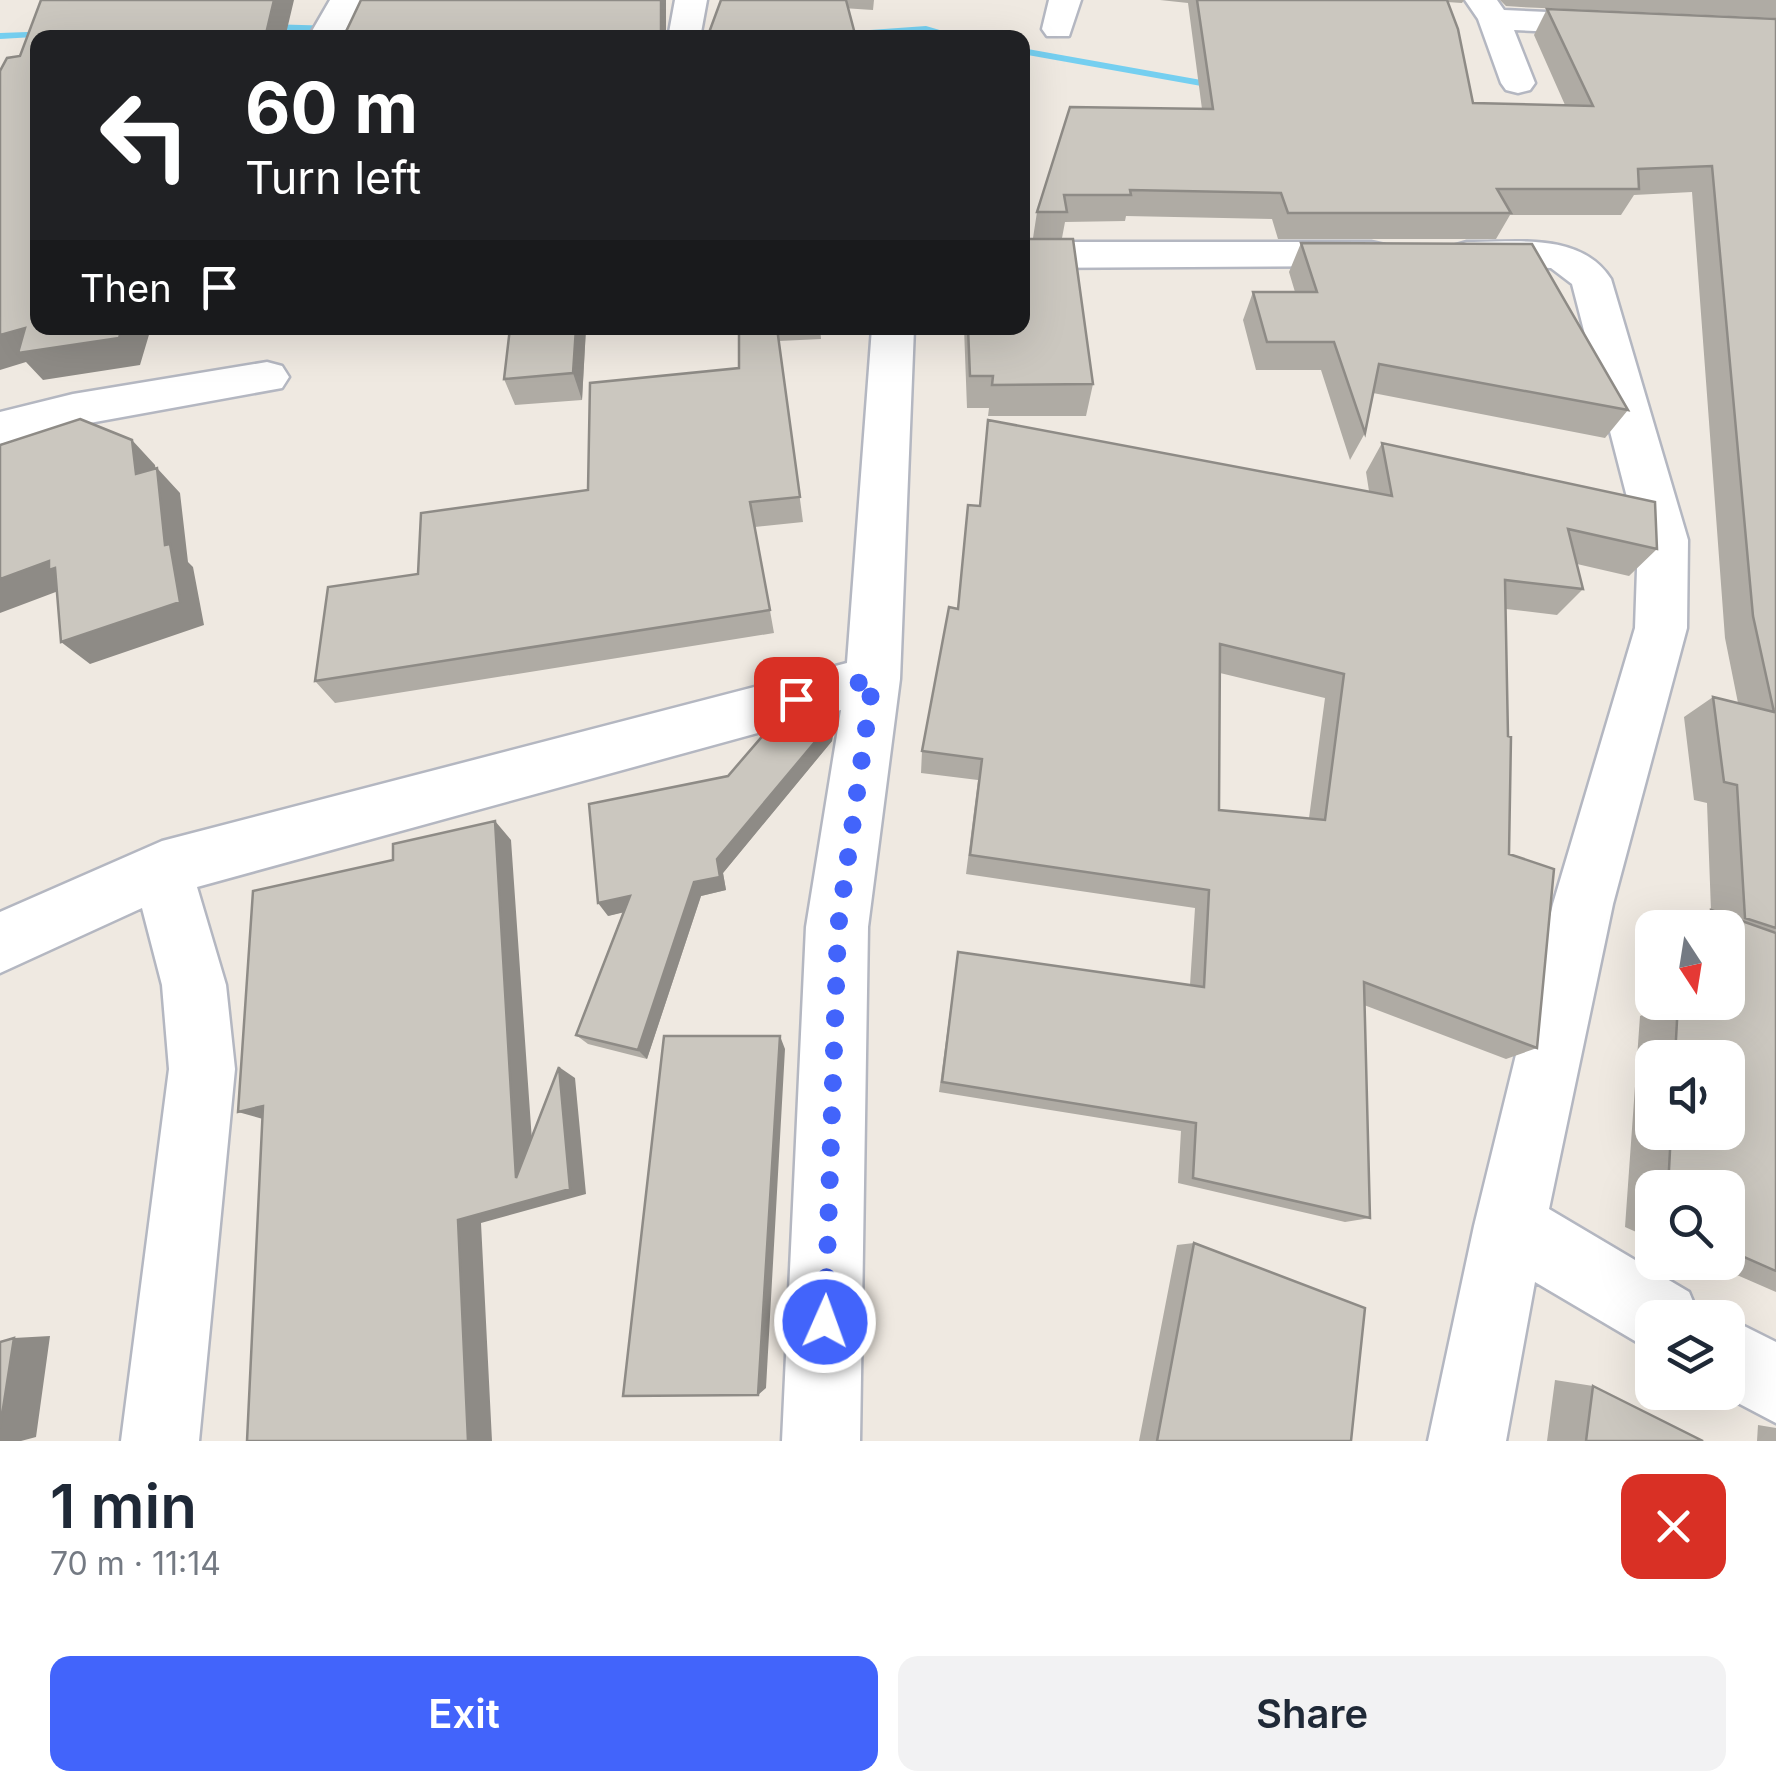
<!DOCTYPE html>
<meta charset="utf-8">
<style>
:root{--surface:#fff;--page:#f2f2f3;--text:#1f2937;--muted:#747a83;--accent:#4264fb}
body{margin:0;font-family:Inter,sans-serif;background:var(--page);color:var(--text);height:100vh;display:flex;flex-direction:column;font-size:38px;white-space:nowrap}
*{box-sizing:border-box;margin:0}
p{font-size:32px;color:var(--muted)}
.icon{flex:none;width:55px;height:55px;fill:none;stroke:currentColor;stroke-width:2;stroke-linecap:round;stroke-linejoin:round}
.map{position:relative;height:1441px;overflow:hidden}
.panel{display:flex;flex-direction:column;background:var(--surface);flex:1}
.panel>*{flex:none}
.banner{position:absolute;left:30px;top:30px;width:1000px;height:305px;border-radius:20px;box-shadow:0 10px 40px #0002;background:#202124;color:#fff;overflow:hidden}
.needle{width:65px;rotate:168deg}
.buttons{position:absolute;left:1635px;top:910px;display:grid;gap:20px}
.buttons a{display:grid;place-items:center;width:110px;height:110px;border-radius:20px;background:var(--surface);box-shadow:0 10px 40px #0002;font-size:50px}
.pin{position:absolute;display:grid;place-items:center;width:85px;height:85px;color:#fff;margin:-42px;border-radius:20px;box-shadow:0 5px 15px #0006}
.me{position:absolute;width:110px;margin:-55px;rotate:2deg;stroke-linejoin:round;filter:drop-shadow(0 0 8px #0008)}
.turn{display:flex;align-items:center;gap:35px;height:210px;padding:0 50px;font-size:45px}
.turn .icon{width:130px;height:130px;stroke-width:2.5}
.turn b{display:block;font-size:70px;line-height:85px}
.then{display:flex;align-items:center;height:95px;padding:0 50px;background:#0003;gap:20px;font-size:38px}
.round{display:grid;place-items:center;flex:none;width:105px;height:105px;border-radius:20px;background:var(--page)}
.head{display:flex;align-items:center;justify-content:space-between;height:170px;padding:0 50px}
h1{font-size:60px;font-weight:600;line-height:75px}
.action{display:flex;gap:20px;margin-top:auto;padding:20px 50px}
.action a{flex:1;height:115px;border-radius:20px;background:var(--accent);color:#fff;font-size:40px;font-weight:600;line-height:115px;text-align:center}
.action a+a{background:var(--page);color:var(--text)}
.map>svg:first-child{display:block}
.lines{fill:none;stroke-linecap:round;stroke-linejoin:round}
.stream{fill:#75cff0;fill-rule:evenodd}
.street-casing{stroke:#b4b7c1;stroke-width:5}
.street{fill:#fff;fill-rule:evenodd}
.wall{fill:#afaba4;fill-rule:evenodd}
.shaded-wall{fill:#8e8b86}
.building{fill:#cbc7bf;stroke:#8e8b86;stroke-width:2.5;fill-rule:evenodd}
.route{stroke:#4264fb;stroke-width:18;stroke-dasharray:0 32.4}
</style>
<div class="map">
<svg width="1776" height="1441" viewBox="0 0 1776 1441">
<rect width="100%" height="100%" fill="#efe9e1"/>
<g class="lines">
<!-- stream -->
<path class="stream" d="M267,24l104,3 5,3 -5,3 -108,-4v-4z
M926,26l41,12c-16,0 -31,-6 -47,-6 -41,2 -83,6 -125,6l5,-3z
M55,31v4l-4,1 -51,3v-6z
M1022,48l196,35 5,3 -5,3 -196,-35z"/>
<defs>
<path id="street" d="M330,0h32l-21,38h-33z
M675,0h32l-7,38h-32z
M1049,0h32l-12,36h-22l-5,-7z
M1465,0h32l7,10 112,5 11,3 5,7 -5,7 -11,3 -102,-5 21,53 -5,7 -12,3 -12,-3 -5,-7 -23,-64z
M1022,242h349l14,3 6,9 -6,9 -14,3 -349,2z
M1467,242c49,1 113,-11 144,37l77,261 -1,88 -74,276 -64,305 140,83 11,26h-48v33l-117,-69 -29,159h-78l46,-215 79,-322 82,-276 3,-88 -66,-256 -21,-16 -98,-4 -6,-9 6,-9z
M872,328h42l-14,351 -32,248 -8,514h-78l24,-514 35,-217 -644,177 29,98 9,84 -36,372h-78l48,-372 -7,-84 -20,-77 -142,65v-61l162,-71 685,-178z
M267,362l15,4 7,11 -7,11 -209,38 -73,18v-32l73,-18z
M1728,1318l48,24v81l-59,-31h11z"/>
</defs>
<!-- street casing -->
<use href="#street" class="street-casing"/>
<!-- street -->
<use href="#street" class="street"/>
</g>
<!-- wall -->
<path class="wall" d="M721,0h153l-1,10z
M1160,0h304l-2,3 -15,-1 26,101 92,2 -31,-70 13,-26 229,10v1273l-69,-30h21v-74h-76v51l-27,-12 15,-211 31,-12v-2h57v-74h-54l37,-17 -4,-108 -13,-3 -10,-83 29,-20 25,6 -13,-65 -33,-446 -58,3 -13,20h-111l-14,24h-218l-6,-20 -146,-3 -1,5 -60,1 -3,16h-29l4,-26 165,-103 -14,-106zM1652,1058h76v74h-76z
M1500,0h276v18l-255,-11 -15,-1z
M1301,243l327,167 -23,28 -232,-45 -8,40 -15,27 -29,-90h-65l-13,-50 10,-28h42l-6,-20z
M368,328h81l-79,3z
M586,328l-4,72 -67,5 -11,-26z
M739,328h81l1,11 -42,2 24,181 -48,5 19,106 -439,70 -20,-22 103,-107 170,-84 151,-122z
M964,328h58l71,56 -7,32h-98l1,-8h-22z
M1382,443l275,106 -28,27 -52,-12 6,25 -26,26 -51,-6 3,245 28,194 -31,11 -142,-54 6,213 -25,4 -167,-39 3,-52 -242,-39 19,-140 232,33 5,-77 -229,-34 12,-94 -57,-7 1,-22 35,-142 412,-118 -3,-19zM1220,673l105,25 -16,120 -90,-8z
M836,715l-4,26 -109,132 3,17 -25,6 -54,163 -59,-15 -12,-9 47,-123 -15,4z
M1194,1243l157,198h-212l38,-196z
M1555,1380l38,6 110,55h-156z
M1758,1425l18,3v13h-19z"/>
<!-- shaded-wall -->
<path class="shaded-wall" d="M274,0h20l-9,38h-20z
M661,0h5v38h-5z
M25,328h126l-11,37 -97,15 -17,-18 -26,8v-35z
M576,328h10l-4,72 -9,-27z
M132,440l23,25 5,34 -24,-25z
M157,468l23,25 8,69 5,5 11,58 -114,39 -29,-22 104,-97z
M49,561l20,26 -69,26v-34z
M835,698l1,17 -4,26 -109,132 3,17 -25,6 -54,163 -9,-9 56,-168 23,-23z
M495,821l16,19 24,344 -19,-6z
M630,896l8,13 -30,7 -10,-13z
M780,1036l5,13 -19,339 -8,7z
M559,1067l16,11 11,116 -105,29 11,218h-24l-10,-221 112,-31z
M263,1106l7,15 -32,-9z
M50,1336l-14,101 -15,4h-21v-13l14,-90z"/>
<!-- building -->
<path class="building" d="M41,0h233l-9,38h-227v290h84l-3,10 -101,15 7,-25 -25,7v-264l7,-13 13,-2z
M361,0h300v38h-318z
M721,0h125l10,38h-149z
M1197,0h250l11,29 15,74 120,3 -46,-97 229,10v909l-31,-10 -8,-133 -13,-3 -11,-85 61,15 -21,-96 -41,-450 -74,3 1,20h-142l14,24h-223l-7,-20 -151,-3 1,5h-67l3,17h-30l33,-105 143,2z
M1028,239h45l20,145 -101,1 1,-9h-23l-2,-48h54v-75z
M1301,243l231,1 96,166 -249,-46 -14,69 -31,-91h-67l-14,-50h64z
M510,328h66l-3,45 -69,6z
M739,328h38l23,169 -50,5 20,108 -455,71 13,-94 90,-13 3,-61 167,-23 2,-107 149,-15z
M80,419l52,21 4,34 21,-6 8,77 5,-1 10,58 -119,40 -6,-74 -6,2v-9l-49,18v-134z
M988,420l404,76 -10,-53 273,59 2,47 -89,-20 15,60 -78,-9 3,156 3,1 -2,117 45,15 -17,179 -173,-66 6,236 -177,-40 3,-55 -254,-41 16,-130 246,35 5,-97 -239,-35 12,-96 -60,-8 27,-144 9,2 10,-104 12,1zM1220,644l124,30 -19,146 -106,-10z
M835,698l-5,26 -113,135 3,18 -26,5 -56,168 -62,-15 54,-139 -32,7 -9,-99 139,-28 56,-65z
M495,821l21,357 43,-111 11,122 -112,31 10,221h-221l16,-335 -25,6 15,-221 140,-31v-16z
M1711,910l65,23v338l-48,-21v-62h-60l3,-56h57v-74h-53l3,-56 32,12v-12h18v-74h-17z
M664,1036h116l-22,359 -135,1z
M1194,1243l171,65 -14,133h-194z
M14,1338l-14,90v-86z
M1593,1386l110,55h-117z"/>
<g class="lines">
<!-- route -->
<path class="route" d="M796,699l77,-20 -35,249 -13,394"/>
</g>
</svg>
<div class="buttons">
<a><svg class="needle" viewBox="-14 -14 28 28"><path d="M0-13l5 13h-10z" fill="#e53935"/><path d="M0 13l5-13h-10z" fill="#747a83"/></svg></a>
<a><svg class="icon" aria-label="sound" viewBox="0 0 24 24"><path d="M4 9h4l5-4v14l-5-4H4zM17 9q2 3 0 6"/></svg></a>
<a><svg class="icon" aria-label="search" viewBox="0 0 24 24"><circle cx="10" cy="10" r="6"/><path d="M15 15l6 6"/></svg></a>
<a><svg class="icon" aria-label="layers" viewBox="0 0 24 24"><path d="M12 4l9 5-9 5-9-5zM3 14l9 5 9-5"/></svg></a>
</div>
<div class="pin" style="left:796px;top:699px;background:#d93025"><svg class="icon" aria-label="arrive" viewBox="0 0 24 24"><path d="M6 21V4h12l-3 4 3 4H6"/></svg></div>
<svg class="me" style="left:825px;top:1322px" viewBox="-20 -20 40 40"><circle r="17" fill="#4264fb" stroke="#fff" stroke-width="3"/><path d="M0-11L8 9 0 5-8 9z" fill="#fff"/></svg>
<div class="banner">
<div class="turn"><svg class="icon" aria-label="left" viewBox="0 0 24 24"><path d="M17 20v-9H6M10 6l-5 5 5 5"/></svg><div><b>60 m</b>Turn left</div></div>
<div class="then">Then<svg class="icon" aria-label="arrive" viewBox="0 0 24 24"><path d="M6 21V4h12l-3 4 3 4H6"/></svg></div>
</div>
</div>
<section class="panel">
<div class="head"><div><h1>1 min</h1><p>70 m · 11:14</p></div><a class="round" style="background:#d93025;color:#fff"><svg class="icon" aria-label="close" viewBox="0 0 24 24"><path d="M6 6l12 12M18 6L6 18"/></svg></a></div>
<div class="action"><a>Exit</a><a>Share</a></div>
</section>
